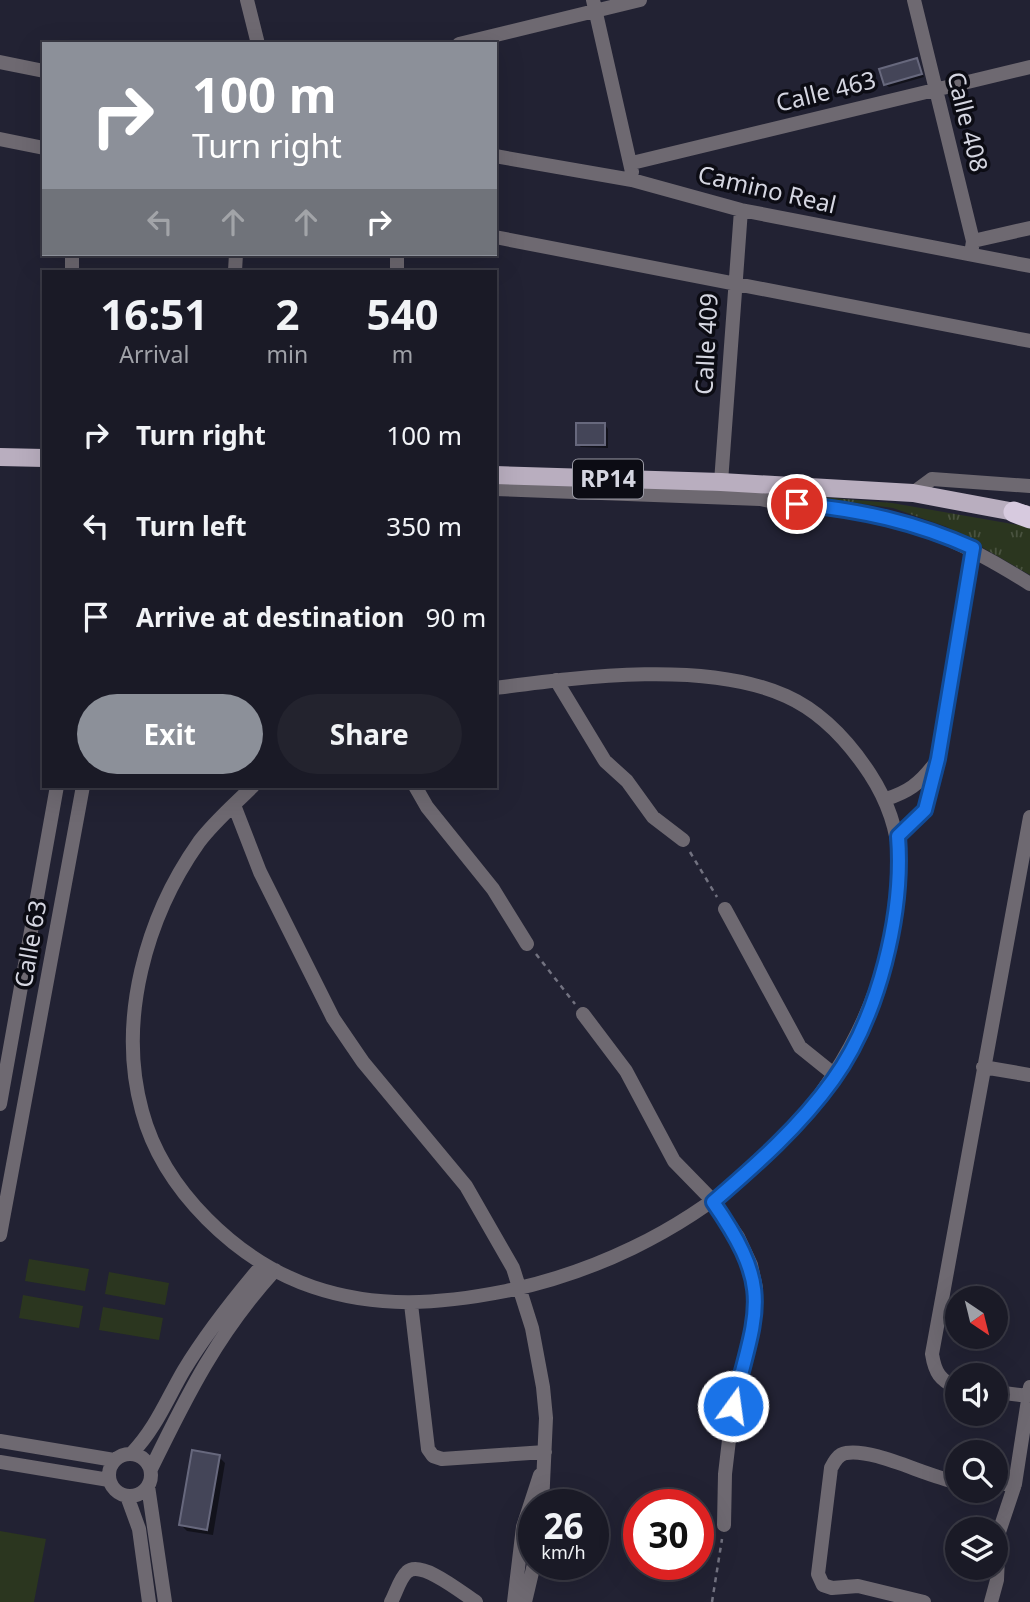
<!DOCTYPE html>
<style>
:root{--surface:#1a1a26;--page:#23232e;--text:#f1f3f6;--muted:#9fa1a7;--line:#383843;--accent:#8c9099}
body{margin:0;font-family:"Noto Sans",sans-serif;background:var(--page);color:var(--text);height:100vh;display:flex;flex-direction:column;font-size:26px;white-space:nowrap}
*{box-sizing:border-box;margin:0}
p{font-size:23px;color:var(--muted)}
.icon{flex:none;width:38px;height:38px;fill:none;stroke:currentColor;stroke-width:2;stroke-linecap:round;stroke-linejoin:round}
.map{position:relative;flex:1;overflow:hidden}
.panel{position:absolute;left:42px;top:270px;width:455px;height:518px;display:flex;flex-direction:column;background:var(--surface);border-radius:0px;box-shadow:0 7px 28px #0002,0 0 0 2px var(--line)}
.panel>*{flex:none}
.hud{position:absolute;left:42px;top:42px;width:455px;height:214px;border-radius:0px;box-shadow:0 7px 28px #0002,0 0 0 2px var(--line);background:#8c9099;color:#fff;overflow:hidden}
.needle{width:46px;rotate:145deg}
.controls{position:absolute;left:945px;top:1286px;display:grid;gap:14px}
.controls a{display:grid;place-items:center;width:63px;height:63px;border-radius:50%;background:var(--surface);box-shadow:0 7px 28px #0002,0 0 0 2px var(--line);font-size:35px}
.speed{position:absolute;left:518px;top:1489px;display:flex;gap:14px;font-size:35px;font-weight:700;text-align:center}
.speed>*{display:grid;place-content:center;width:91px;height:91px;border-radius:50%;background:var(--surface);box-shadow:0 7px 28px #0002,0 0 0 2px var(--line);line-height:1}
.speed small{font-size:18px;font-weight:400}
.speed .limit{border:10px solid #d22;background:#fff;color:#111}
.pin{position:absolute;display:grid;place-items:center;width:60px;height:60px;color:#fff;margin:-30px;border:4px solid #fff;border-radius:50%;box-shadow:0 2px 7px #0007}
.me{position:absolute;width:77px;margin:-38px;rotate:14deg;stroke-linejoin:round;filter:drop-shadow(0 0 5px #0008)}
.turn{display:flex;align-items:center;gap:24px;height:147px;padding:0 35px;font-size:32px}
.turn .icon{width:91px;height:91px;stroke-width:2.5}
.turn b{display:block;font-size:49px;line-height:60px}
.lanes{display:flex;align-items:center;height:66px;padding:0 35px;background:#0003;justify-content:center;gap:35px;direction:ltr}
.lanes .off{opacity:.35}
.eta{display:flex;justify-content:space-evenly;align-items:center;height:119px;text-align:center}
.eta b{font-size:42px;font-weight:700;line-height:49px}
.primary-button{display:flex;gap:14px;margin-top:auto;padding:14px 35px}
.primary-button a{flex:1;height:80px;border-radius:42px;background:var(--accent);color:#fff;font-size:28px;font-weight:700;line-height:80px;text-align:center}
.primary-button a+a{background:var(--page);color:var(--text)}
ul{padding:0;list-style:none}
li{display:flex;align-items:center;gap:21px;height:91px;padding:0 35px}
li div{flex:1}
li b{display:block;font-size:26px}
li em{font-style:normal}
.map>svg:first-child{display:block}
.grass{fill:url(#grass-tufts)}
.garden{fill:#2b361f}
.shadow{fill:#0007}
.building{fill:#444558;stroke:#67687d;stroke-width:2}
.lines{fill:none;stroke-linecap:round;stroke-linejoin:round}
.path{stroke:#727280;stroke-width:2.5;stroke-dasharray:5 5;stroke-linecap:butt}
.minor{stroke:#6e6971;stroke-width:14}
.tertiary{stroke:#6e6971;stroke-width:14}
.primary{stroke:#b9aebf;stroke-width:18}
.motorway{stroke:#d7cadf;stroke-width:21}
.route-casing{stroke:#114b97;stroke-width:18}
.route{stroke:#1a73e8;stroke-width:12}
.labels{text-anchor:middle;stroke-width:7;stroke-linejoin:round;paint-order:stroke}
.shield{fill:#0c0c14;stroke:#9999a4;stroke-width:2}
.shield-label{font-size:23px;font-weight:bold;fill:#d5d6e1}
.street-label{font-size:24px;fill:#d5d6e1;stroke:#0c0c14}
</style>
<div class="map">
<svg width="1030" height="1602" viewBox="0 0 1030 1602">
<defs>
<pattern id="grass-tufts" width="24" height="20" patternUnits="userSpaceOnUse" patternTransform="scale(1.75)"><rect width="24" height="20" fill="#2b361f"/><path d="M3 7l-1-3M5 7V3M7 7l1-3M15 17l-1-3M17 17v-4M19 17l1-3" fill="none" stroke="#49523f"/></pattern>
</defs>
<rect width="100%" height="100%" fill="#223"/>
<!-- grass -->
<path class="grass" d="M797,495l95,8 138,24v48l-83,-48 -54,-19z"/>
<!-- garden -->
<path class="garden" d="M29,1259l60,10 -4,22 -60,-10z
M109,1272l60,11 -4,22 -60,-11z
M23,1295l60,11 -4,22 -60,-10z
M103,1307l60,11 -4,22 -60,-10z
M0,1531l46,8 -12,63h-34z"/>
<!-- shadow -->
<path class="shadow" d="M917,60l7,17 -35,10 -4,-3z
M605,425l3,4v19l-27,-1 -4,-3z
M219,1457l6,6 -12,72 -26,-4 -6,-6z"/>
<!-- building -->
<path class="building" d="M917,58l5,16 -38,11 -5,-16z
M576,423h29v22h-29z
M192,1450l28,5 -13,75 -28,-5z"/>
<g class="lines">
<!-- path -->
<path class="path" d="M690,852l27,45
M536,954l39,50
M712,1602l10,-63"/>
<!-- minor -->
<path class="minor" d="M593,0l39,172
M914,0l59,241 -2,13
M459,44l181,-44
M0,62l44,9
M0,139l44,9
M495,156l137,24 109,30 289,56
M632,163l398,-96
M495,237l535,104
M973,241l57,-13
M72,271v-17
M397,271v-17
M721,482l20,-272
M913,493l19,-14 98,7
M556,680l49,81 22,20 26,36 30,23
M253,786c-18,18 -39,36 -54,56 -53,75 -82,178 -57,269 21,79 95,150 171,176 65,22 127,17 193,4 174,-36 337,-161 381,-339 16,-66 22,-118 -17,-178 -21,-32 -48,-62 -84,-78 -80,-36 -206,-19 -291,-8
M415,786l12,21 66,82 34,55
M886,799c22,-7 33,-15 47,-33
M234,805l26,67 73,146 30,44 103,124 47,82 19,60 11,59 3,31 -4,87
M898,836l27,-26 13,-51 35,-211
M725,909l75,138 36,29
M583,1014l43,57 48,90 39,40 25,36 13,28 5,23 -1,28 -22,90 -8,68 -1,51
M983,1067l47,8
M0,1104l57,-318
M0,1235l83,-449
M411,1304l17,145 5,7 9,3 103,-7
M957,1388c-17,-8 -22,-15 -25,-34l98,-537
M996,1392l32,4
M0,1441l114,19
M132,1453c24,-25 35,-54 52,-83 23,-38 51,-73 79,-106
M109 1475a21 21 0 1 1 42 0a21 21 0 1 1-42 0Z
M0,1462l109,18
M151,1469c37,-76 67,-136 124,-199
M996,1484h19
M148,1486l17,116
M127,1496l12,33 10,73
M391,1602c5,-9 9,-24 16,-30 14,-13 55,21 69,30
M514,1602l9,-75 17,-52
M525,1602l9,-38
M924,1602l-66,-16 -26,2 -9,-3 -5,-11 13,-106c3,-6 7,-14 15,-15 28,-5 81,24 111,29
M991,1602l6,-22 2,-48 16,-48 15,-97"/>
<!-- tertiary -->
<path class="tertiary" d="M247,0l11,44
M235,271l1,-17
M753,484l7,15c30,7 61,6 92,11 69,12 119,37 178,74
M495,489l265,10"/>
<!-- primary -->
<path class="primary" d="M0,457l44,1
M495,475l226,7 192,11 112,21"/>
<!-- motorway -->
<path class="motorway" d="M1014,512l16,6"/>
</g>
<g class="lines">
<defs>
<path id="route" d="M733,1406c24,-97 41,-116 -20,-204 44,-38 87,-76 120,-122 46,-64 71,-167 65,-244l27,-26 13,-51 35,-211c-58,-26 -112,-38 -176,-44"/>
</defs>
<!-- route casing -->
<use href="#route" class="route-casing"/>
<!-- route -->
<use href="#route" class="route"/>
</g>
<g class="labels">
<!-- shield labels -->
<rect class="shield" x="573" y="459.5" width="70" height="39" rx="5"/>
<g class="shield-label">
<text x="608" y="487">RP14</text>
</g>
<!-- street labels -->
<g class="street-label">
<text transform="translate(826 92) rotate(-14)" y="8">Calle 463</text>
<text transform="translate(967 122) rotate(76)" y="8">Calle 408</text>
<text transform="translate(767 190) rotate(13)" y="8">Camino Real</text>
<text transform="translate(707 344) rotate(-87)" y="8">Calle 409</text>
<text transform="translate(31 944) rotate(-80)" y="8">Calle 63</text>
</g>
</g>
</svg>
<div class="controls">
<a><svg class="needle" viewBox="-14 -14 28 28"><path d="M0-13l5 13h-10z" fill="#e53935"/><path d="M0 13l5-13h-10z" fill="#9fa1a7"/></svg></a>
<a><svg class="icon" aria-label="sound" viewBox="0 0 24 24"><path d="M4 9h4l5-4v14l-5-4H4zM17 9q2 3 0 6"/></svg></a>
<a><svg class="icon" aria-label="search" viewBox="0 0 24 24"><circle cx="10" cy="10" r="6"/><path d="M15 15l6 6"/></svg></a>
<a><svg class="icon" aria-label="layers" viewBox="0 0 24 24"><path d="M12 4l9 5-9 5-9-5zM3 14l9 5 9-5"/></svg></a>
</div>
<div class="speed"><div>26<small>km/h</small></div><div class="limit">30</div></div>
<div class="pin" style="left:797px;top:504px;background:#d93025"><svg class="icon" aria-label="arrive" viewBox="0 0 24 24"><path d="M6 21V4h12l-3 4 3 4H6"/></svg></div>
<svg class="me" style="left:733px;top:1406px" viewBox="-20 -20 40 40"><circle r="17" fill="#1a73e8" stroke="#fff" stroke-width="3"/><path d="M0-11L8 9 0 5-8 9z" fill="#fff"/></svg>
<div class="hud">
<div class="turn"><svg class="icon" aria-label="right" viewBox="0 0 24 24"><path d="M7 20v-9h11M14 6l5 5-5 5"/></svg><div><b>100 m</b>Turn right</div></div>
<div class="lanes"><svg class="icon off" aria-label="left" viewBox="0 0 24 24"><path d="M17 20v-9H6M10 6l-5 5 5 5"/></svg><svg class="icon off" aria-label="ahead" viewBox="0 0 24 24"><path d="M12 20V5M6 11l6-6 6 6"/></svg><svg class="icon off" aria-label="ahead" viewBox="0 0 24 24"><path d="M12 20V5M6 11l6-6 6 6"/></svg><svg class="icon" aria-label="right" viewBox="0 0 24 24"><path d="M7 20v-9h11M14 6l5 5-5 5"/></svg></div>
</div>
<section class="panel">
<div class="eta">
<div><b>16:51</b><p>Arrival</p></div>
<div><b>2</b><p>min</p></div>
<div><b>540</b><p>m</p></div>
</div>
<ul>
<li><svg class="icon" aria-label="right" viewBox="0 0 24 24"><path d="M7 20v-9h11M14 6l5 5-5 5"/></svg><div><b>Turn right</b></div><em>100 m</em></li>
<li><svg class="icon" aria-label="left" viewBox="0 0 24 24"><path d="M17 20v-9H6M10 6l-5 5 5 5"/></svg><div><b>Turn left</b></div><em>350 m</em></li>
<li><svg class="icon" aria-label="arrive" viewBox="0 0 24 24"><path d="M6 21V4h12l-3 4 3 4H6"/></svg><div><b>Arrive at destination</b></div><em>90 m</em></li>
</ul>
<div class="primary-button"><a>Exit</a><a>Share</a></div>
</section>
</div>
